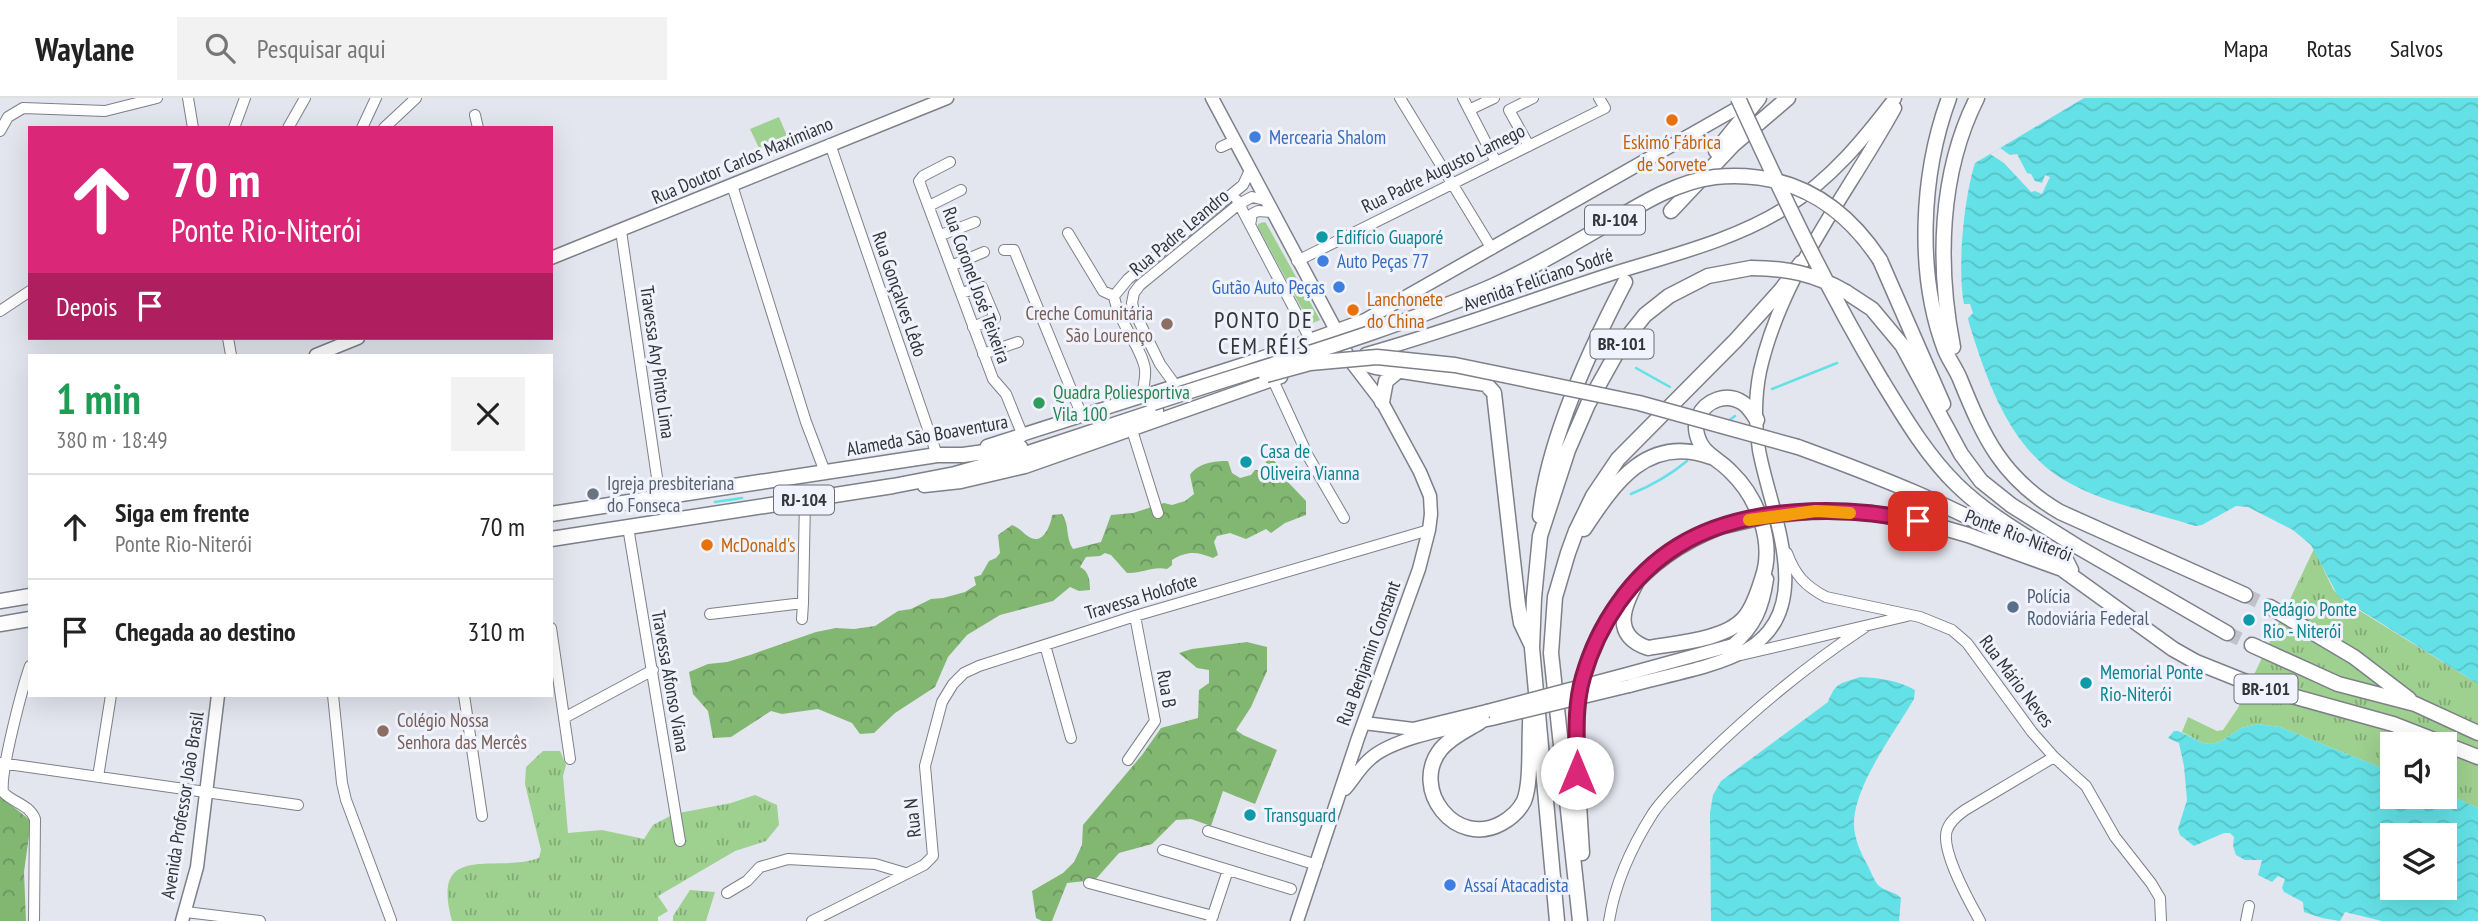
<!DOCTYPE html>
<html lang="pt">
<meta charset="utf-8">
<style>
:root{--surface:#fff;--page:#f2f2f2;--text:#222;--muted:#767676;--line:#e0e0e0}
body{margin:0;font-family:"PT Sans Narrow",sans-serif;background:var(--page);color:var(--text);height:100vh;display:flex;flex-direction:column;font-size:26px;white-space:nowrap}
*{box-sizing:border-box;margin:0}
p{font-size:23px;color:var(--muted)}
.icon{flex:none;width:38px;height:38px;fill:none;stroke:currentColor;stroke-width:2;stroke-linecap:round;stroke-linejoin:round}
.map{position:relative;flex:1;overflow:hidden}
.sheet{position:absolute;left:28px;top:256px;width:525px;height:343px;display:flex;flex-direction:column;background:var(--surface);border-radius:0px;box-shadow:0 7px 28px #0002}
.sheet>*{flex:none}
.hud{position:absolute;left:28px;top:28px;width:525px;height:214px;border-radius:0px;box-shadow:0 7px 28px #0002;background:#db2777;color:#fff;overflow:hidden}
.buttons{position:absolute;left:2380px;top:634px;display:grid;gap:14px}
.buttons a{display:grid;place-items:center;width:77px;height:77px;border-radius:0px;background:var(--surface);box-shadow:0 7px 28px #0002;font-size:35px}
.pin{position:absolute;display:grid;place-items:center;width:60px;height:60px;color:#fff;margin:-30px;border-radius:14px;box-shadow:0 4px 10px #0006}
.me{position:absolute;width:77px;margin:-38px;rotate:0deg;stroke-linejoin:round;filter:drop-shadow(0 0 5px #0008)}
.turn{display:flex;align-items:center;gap:24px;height:147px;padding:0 28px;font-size:32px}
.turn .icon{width:91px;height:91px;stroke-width:2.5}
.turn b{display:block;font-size:49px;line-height:60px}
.then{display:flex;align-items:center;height:66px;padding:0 28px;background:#0003;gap:14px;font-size:26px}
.round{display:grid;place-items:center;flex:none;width:74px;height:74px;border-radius:0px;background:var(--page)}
.summary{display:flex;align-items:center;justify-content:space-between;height:119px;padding:0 28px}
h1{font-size:42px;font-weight:800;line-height:52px;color:#1e9e55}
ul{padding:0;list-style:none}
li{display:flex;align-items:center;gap:21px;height:105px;padding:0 28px;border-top:2px solid var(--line)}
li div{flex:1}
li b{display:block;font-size:26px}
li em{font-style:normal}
header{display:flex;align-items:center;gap:42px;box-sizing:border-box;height:98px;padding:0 35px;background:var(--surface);border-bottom:2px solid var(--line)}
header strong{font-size:33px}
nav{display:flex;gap:38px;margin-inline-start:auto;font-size:24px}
.search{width:490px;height:63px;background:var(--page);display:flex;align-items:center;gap:18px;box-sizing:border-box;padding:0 24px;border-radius:0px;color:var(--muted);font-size:26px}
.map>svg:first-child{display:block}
.grass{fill:url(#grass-tufts)}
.forest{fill:url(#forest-crowns)}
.green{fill:#9ed08f}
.water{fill:url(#water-waves);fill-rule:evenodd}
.pier{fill:#e3e5ef}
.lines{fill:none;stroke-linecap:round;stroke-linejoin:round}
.stream{stroke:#64e1e6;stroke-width:2.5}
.highway-tunnel{stroke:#c0c2cb;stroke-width:14;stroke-dasharray:14 7;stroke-linecap:butt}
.minor-casing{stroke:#7e8089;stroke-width:12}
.major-casing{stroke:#7e8089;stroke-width:15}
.highway-casing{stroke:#7e8089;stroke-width:17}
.minor{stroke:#fff;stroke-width:10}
.major{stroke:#fff;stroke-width:12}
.highway{stroke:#fff;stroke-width:14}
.major-bridge-casing{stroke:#7e8089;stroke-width:15;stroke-linecap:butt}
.highway-bridge-casing{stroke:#7e8089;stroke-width:17;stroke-linecap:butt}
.major-bridge{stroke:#fff;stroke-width:12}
.highway-bridge{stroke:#fff;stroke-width:14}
.route-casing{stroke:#8e194d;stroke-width:18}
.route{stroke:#db2777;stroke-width:12}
.slow{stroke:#f59e0b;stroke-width:12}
.food-dot{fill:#e8710a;stroke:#f0f3fd;stroke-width:2.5}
.shop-dot{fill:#3f7fe0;stroke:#f0f3fd;stroke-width:2.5}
.culture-dot{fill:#0f9aa8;stroke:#f0f3fd;stroke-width:2.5}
.education-dot{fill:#8d6e63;stroke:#f0f3fd;stroke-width:2.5}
.leisure-dot{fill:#2e9e5b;stroke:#f0f3fd;stroke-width:2.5}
.worship-dot{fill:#6b7280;stroke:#f0f3fd;stroke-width:2.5}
.service-dot{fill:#5c6f8a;stroke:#f0f3fd;stroke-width:2.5}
.labels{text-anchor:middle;stroke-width:6;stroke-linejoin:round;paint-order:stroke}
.shield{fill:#f0f3fd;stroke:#6c6e74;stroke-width:2}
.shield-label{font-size:18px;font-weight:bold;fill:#343539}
.shop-label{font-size:19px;fill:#366cbe;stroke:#f0f3fd;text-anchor:start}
.food-label{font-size:19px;fill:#c56008;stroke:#f0f3fd;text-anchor:start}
.street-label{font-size:19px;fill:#343539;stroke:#f0f3fd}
.culture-label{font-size:19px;fill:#0d838f;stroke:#f0f3fd;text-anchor:start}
.education-label{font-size:19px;fill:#785e54;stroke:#f0f3fd;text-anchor:end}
.leisure-label{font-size:19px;fill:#27864d;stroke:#f0f3fd;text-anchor:start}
.worship-label{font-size:19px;fill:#5b616d;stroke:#f0f3fd;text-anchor:start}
.service-label{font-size:19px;fill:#4e5e75;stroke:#f0f3fd;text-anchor:start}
.quarter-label{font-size:23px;letter-spacing:2px;fill:#343539;stroke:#f0f3fd}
</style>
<header>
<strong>Waylane</strong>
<div class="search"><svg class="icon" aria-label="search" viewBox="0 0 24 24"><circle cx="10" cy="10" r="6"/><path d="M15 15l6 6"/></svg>Pesquisar aqui</div>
<nav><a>Mapa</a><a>Rotas</a><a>Salvos</a></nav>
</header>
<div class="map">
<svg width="2478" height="823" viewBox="0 0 2478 823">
<defs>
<pattern id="grass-tufts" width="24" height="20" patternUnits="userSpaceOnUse" patternTransform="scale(1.75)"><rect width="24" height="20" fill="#9ed08f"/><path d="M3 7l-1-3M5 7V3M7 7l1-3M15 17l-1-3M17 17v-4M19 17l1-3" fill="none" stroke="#82aa76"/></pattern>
<pattern id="forest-crowns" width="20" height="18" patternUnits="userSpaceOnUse" patternTransform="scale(1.75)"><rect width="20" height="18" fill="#82b772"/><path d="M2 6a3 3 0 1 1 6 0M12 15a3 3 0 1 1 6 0" fill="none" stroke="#6b965f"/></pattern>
<pattern id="water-waves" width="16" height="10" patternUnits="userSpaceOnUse" patternTransform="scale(1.75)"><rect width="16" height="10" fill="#64e1e6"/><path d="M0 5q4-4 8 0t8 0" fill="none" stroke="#57c2c6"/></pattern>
</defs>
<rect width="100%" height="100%" fill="#e3e5ef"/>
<!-- grass -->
<path class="grass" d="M2314,451l19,40 11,12 134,83v124l-33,-15v-49h-53v28l-112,-45 -22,-3 -17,4 -21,14 -10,2 -7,-1 -21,-11 6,-15 29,14 6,-1 15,-22z
M543,653h17l6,14 -3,11 5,57 34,-3 42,9 9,-14 21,-11 57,-11 24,-8 22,10 2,20 -13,16 -31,10 -77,45 10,15 -10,6v4h-206c-22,-81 43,-47 87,-63l2,-8 -16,-66 1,-17z
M690,792l25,2 -9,29h-33v-5z"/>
<!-- forest -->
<path class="forest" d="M1267,362h7l12,20 20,21v14l-21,8 -14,10 -5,-4 -20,10 -16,-6 -13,3 -3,6 4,13 -5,3c-15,-6 -25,-8 -41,2v5l-5,4c-15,-3 -26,5 -40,4l-16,-18 -6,-2 -5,3 -14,1 -6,10c9,4 10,14 10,23l-11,1 -9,-4 -17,14 -53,14 -33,20 -19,22 -13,30 -40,26 -21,20 -14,1 -8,-11 -34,-14 -36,5 -11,-3 -40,26 -18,1 -5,-27 -15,-17 -4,-22 19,-8 19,-2 23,-7 66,-23 20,-4 18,1 21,-3 23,-15 13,-2 20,-10 12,-1 22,-6 11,-7 -2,-8 7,-2 8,-14 7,-3 4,-5 -2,-18 14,-10c8,3 13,10 19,13 13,6 20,-14 21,-23l10,-1c8,11 3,23 11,35l28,-7 10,-27 22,-2 31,-10 8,2 13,-4 9,-7 -4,-19c8,-12 24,-14 38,-14l4,12 8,5 11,-3 4,-5h12l-2,-6z
M1247,544l20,5v24l-16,36 -15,23 7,5 34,15 -22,54 -32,-13 -12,35 -20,-7 -15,1 -24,24 -33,9 -24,27 -28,3 -15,38h-10l-6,-3 -4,-27 31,-18 11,-11 8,-17 1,-20 59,-70 19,-27 37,-10 1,-28 10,-7v-13l-12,-2 -18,-15 13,-4z
M0,698l31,25 -7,51 2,49h-26z"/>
<!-- green -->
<path class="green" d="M779,19l9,21 -28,12 -10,-21z
M1264,124l2,1 54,97 -10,4 -52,-97v-3z"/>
<!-- water -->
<path class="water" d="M2084,0h394v586l-140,-88 -27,-51 -18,-15 -45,-23 -12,-1 -34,19 -7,1c-43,-14 -92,-23 -131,-46 -55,-33 -77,-99 -95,-157l-1,-5 5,-5 -3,-9h-6c-7,-36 0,-106 11,-141z
M1860,579c20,1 37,3 55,13l-1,9c-19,33 -57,82 -60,121 -1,16 6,32 14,46 3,6 6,14 10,19 7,7 17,6 23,13l-2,23h-188l-1,-108 3,-18 8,-14 107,-79c8,-21 13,-18 32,-25z
M2258,626l22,3 112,45v24h53v-3l33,15v113h-96l-37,-9 -5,9 -18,-3 -18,-6 -1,-10 -19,-10 -2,-4 3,-9 -7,-3 -6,6 -14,-7 4,-15h-17l-9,-5 -3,-9 1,-9 -4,-4h-6l-30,13 -14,-11 -2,-6 9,-29 -3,-34 -5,-23 -11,-5 6,-7h4l25,12 7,1 10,-2 21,-14zM2392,737h53v52h-53z"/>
<!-- pier -->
<path class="pier" d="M2000,50l10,7 7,-1 10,19 4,1 4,7 7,2 3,-8 5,2 -8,17 -7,-3 -4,1 -27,-29 -14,-9z"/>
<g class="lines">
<!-- stream -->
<path class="stream" d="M1636,270l34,19
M1772,291l65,-26
M1728,323l7,-5
M1631,396c22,-9 38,-18 56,-33
M715,404l27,-4"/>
<!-- highway-tunnel -->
<path class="highway-tunnel" d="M2245,497l25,12
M2227,535l25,12"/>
<defs>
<path id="minor" d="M188,0l5,30
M1400,0l92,151
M1463,0l33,64
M1469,12l25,-12
M475,17l3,13
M234,30l11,-30
M288,30l17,-30
M362,30l14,-30
M384,30l32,-30
M0,33l8,-14 15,-9 82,3 52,-13
M830,46l107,311
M1529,48l-20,-36 24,-12
M1221,49l13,-6
M950,64l-27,14 -4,5 74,198 13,15 17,42
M732,87l74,237 19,50
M1237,102l73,139
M929,108l32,-16
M1250,127l2,-11 6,-3 14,1
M621,133l39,267
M1068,135l35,58 11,5
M941,137l34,-13
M1004,152h10l68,166
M1297,163l308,-153 -6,-10
M951,168l33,-14
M961,195l21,-6 13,31 -22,9
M0,213l30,-20
M228,240l3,17
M983,256l35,-12
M1273,282l35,76 36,62
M1176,288l-16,-22 -26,-53 -2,-8 2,-10 6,-8 99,-81 13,-7 13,3
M1142,299c1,-9 4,-19 3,-28 -3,-21 -27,-47 -31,-73l14,-17 115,-94 7,-15
M1132,332l26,83
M628,429l52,314
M1787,455c8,22 18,33 39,44l94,20 32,13 15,13 65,89 22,25 32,29 29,51 36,46 9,15 1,23
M710,516l93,-11 2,-103
M802,521l1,-16
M551,530l19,131
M1045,547l26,93
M1741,557l166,-39
M30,568c-8,23 -30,106 -27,126 10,11 26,12 32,27l-1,102
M333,597l9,88 4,17 45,120
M464,597l18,121
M564,620l89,-48
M1128,662l27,-39 -20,-105
M0,665l298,42
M98,679l13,-82
M1208,733l109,34
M1163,752l128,39
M1089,785l124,33
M727,795l20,-12 13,-14 28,-8 87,5 30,9
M186,814l74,9
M812,823l112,-56 9,-9 -8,-90 17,-64 11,-18 11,-11 15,-7 156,-50 294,-86
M1211,823l17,-51
M1609,823c6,-38 23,-75 44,-108 13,-19 31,-35 47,-51 51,-50 106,-96 165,-135
M1980,823c-10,-18 -40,-71 -33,-91 3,-9 11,-15 18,-20l89,-53
M2246,823l3,-15"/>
<path id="major" d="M1212,0l125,234 12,27 33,43 38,70 10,24 1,18 -2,16 -10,39 -61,169 -61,183
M551,160l396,-160
M1366,256c82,-23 162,-53 242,-79 60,-19 126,-34 179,-68 45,-29 76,-67 108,-109
M316,257l42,-17
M987,348l263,-84 115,-42 383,-218
M924,388l37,-4 64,-15 256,-90
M1627,576l106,-29c22,-18 30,-38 34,-66
M1629,588c34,-10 86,-18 117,-36 73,-41 24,-138 13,-200 -4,-25 -4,-54 1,-79 22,-98 88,-177 135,-263
M1364,625l49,6 74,-18
M1345,691c9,-10 15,-22 25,-30 25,-23 93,-33 126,-41
M182,823l15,-54 21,-172"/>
<path id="highway" d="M1949,0c-28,76 -33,176 -4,252 4,10 11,19 15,29 24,59 42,99 100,133l185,83
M1716,53l43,-53
M1671,113l62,-66 55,-47
M1880,162l63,144
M1846,194l26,17 30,36 59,109 20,27 30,24 67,42 149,86
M1953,249c-16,-82 -14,-174 24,-249
M1351,262l25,7 110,17 8,9 24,212 3,18 11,23
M1882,283c22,36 45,75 75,104 33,32 72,53 110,77l4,8
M1382,304l4,-21 12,-10
M1798,349c82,30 161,61 236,105
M1816,413l56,2 65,13 31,9 94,34 111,80 23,13 60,24 137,38 85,33
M551,416l386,-59h26l57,-8
M1540,418c7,-75 50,-167 85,-234
M1584,431c31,-47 64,-95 127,-72
M551,441l342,-53 62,-12 61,-17 140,-46
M1639,480c-15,26 -29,57 9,70 28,-5 77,-8 96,-30 9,-10 14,-26 18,-39 13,-36 -4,-81 -31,-107 -7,-8 -17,-13 -25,-21 -8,-8 -13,-23 -8,-34 8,-17 29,-25 45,-14 6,4 10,11 14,17
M0,503l30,-5
M2270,509l84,50 55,42
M0,526l30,-5
M2252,547l86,39 77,20 63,29
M1480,624c-13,8 -29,15 -39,27 -32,40 15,100 61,74 9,-5 17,-12 22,-22 9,-22 3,-74 8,-101
M1582,755c-2,-35 -5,-70 -5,-106 0,-14 -1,-29 1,-43 11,-83 64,-147 142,-177
M1557,823l-25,-273 2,-50 6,-62 28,-86 20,-46 33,-59 24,-30 24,-19 39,-20 43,-8
M1580,823l-29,-268 4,-56 13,-44 8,-22 17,-35 25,-37 118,-119 45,-50 20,-27"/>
</defs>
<!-- minor casing -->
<use href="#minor" class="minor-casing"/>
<!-- major casing -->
<use href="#major" class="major-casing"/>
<!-- highway casing -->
<use href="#highway" class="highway-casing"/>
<!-- minor -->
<use href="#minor" class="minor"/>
<!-- major -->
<use href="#major" class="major"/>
<!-- highway -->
<use href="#highway" class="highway"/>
<defs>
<path id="major-bridge" d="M1487,613l140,-37
M1496,620l133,-32"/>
<path id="highway-bridge" d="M1738,0c44,96 89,192 144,283
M1751,170c36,0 64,6 95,24
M1266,277l44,-12 67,-6 78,8 184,38 159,44
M1153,305c112,-37 232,-70 340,-117 40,-18 78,-41 116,-63 34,-20 67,-41 106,-46 73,-7 126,24 165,83
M1720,429l47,-11 49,-5"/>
</defs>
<!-- major-bridge casing -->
<use href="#major-bridge" class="major-bridge-casing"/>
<!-- highway-bridge casing -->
<use href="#highway-bridge" class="highway-bridge-casing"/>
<!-- major-bridge -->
<use href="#major-bridge" class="major-bridge"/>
<!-- highway-bridge -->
<use href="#highway-bridge" class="highway-bridge"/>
</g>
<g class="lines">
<defs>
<path id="route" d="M1577,675c0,-32 -3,-65 6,-96 15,-52 48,-102 95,-131 66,-41 167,-41 240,-25"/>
</defs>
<!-- route casing -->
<use href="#route" class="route-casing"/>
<!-- route -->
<use href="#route" class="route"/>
<!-- slow -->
<path class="slow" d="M1749,422l67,-9 34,2"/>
</g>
<!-- markers -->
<g class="food-dot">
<circle cx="1672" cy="22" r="7"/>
<circle cx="1353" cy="212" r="7"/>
<circle cx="707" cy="447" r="7"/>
</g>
<g class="shop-dot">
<circle cx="1255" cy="39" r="7"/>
<circle cx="1323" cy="163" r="7"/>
<circle cx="1339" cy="189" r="7"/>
<circle cx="1450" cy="787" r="7"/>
</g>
<g class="culture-dot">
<circle cx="1322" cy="139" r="7"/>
<circle cx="1246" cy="364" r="7"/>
<circle cx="2249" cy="522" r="7"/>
<circle cx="2086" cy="585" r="7"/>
<circle cx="1250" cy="717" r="7"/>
</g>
<g class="education-dot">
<circle cx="1167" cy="226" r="7"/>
<circle cx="383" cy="633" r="7"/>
</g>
<circle class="leisure-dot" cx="1039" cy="305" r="7"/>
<circle class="worship-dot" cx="593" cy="396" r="7"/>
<circle class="service-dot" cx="2013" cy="509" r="7"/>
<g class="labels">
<!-- shield labels -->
<g class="shield">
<rect x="1585" y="107.5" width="60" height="29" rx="5"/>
<rect x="1590.5" y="231.5" width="63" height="29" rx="5"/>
<rect x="774" y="387.5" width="60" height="29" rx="5"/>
<rect x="2234.5" y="576.5" width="63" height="29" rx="5"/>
</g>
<g class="shield-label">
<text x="1615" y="128">RJ-104</text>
<text x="1622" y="252">BR-101</text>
<text x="804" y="408">RJ-104</text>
<text x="2266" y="597">BR-101</text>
</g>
<!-- shop labels -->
<g class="shop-label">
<text x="1269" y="46">Mercearia Shalom</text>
<text x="1337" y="170">Auto Peças 77</text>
<text x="1325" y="196" text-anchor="end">Gutão Auto Peças</text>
<text x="1464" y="794">Assaí Atacadista</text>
</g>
<!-- food labels -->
<g class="food-label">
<text x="1672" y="51" text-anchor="middle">Eskimó Fábrica<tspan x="1672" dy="22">de Sorvete</tspan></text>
<text x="1367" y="208">Lanchonete<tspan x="1367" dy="22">do China</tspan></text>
<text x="721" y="454">McDonald's</text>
</g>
<!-- street labels -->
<g class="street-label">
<text transform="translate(742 62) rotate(-23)" y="7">Rua Doutor Carlos Maximiano</text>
<text transform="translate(1443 70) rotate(-26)" y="7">Rua Padre Augusto Lamego</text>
<text transform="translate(1179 134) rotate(-40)" y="7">Rua Padre Leandro</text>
<text transform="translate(1538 181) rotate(-19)" y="7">Avenida Feliciano Sodré</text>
<text transform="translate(977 187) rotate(70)" y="7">Rua Coronel José Teixeira</text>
<text transform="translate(900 196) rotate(71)" y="7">Rua Gonçalves Lêdo</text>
<text transform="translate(658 264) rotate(82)" y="7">Travessa Ary Pinto Lima</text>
<text transform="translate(927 337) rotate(-10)" y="7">Alameda São Boaventura</text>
<text transform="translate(2019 437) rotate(21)" y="7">Ponte Rio-Niterói</text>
<text transform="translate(1141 498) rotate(-17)" y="7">Travessa Holofote</text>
<text transform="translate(1368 555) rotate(-70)" y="7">Rua Benjamin Constant</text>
<text transform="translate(671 583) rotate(80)" y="7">Travessa Afonso Viana</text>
<text transform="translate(2017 583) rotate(53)" y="7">Rua Mário Neves</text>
<text transform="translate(1167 591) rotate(80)" y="7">Rua B</text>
<text transform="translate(182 707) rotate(-81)" y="7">Avenida Professor João Brasil</text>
<text transform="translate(912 720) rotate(-96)" y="7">Rua N</text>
</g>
<!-- culture labels -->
<g class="culture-label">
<text x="1336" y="146">Edifício Guaporé</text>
<text x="1260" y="360">Casa de<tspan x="1260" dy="22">Oliveira Vianna</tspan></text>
<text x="2263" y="518">Pedágio Ponte<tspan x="2263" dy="22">Rio - Niterói</tspan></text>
<text x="2100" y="581">Memorial Ponte<tspan x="2100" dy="22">Rio-Niterói</tspan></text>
<text x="1264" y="724">Transguard</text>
</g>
<!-- education labels -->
<g class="education-label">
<text x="1153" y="222">Creche Comunitária<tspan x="1153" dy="22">São Lourenço</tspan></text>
<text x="397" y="629" text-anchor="start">Colégio Nossa<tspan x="397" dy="22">Senhora das Mercês</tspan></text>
</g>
<!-- leisure labels -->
<g class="leisure-label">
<text x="1053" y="301">Quadra Poliesportiva<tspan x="1053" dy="22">Vila 100</tspan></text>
</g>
<!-- worship labels -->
<g class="worship-label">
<text x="607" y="392">Igreja presbiteriana<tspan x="607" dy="22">do Fonseca</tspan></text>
</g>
<!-- service labels -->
<g class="service-label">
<text x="2027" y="505">Polícia<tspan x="2027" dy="22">Rodoviária Federal</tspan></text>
</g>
<!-- quarter labels -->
<g class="quarter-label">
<text x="1264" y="230">PONTO DE<tspan x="1264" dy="26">CEM RÉIS</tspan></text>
</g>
</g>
</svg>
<div class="buttons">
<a><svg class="icon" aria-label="sound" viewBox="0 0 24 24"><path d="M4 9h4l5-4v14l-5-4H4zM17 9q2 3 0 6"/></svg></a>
<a><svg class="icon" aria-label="layers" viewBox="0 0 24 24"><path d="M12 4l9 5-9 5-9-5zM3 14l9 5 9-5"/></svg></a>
</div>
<div class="pin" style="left:1918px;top:423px;background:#d93025"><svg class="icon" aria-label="arrive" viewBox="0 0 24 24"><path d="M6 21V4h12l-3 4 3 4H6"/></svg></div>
<svg class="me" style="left:1577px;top:675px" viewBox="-20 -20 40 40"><circle r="19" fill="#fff"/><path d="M0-13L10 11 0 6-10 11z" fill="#db2777"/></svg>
<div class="hud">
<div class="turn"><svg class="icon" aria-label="ahead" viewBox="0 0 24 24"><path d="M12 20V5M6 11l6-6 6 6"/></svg><div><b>70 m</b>Ponte Rio-Niterói</div></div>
<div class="then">Depois<svg class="icon" aria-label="arrive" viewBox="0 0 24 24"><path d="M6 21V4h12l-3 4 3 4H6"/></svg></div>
</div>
<section class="sheet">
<div class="summary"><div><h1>1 min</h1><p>380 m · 18:49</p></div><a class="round"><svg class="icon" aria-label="close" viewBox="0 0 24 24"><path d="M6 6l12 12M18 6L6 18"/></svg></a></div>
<ul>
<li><svg class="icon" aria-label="ahead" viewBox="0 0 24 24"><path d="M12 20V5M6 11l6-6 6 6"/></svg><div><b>Siga em frente</b><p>Ponte Rio-Niterói</p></div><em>70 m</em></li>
<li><svg class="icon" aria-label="arrive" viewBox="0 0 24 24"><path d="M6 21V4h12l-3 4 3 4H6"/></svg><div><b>Chegada ao destino</b></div><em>310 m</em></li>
</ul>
</section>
</div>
